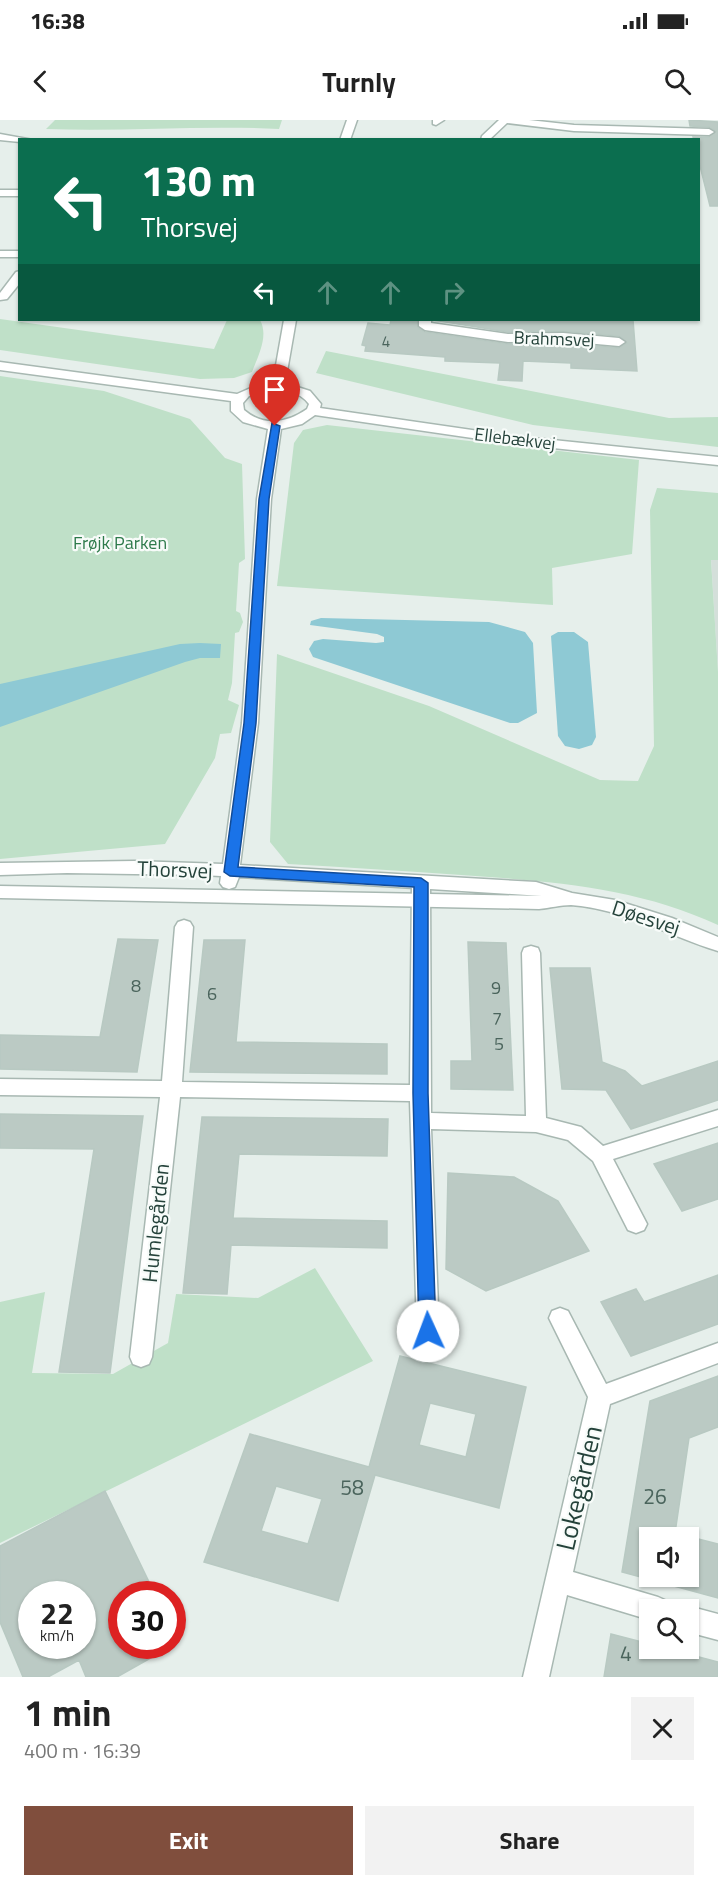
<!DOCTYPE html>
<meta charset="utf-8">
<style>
:root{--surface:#fff;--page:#f2f2f2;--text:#222;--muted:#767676;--accent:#804e3d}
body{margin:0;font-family:"Titillium Web",sans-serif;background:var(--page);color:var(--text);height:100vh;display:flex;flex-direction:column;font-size:22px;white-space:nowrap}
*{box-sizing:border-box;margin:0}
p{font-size:20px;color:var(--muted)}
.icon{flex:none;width:33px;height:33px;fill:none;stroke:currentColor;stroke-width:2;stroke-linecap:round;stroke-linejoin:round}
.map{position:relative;height:1557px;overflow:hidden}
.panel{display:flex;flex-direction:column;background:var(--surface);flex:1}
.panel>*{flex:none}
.guide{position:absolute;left:18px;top:18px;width:682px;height:183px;border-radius:0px;box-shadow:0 2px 4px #0004;background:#0b6e4f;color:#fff;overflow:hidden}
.tools{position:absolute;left:639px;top:1407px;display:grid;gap:12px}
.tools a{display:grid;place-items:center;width:60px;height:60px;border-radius:0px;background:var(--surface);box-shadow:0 2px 4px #0004;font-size:30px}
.speed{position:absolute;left:18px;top:1461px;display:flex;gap:12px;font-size:30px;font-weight:700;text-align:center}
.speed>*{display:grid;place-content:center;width:78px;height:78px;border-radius:50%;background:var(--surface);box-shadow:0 2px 4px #0004;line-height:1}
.speed small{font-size:15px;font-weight:400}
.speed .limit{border:9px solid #d22;background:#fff;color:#111}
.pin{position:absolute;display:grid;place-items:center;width:51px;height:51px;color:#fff;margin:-62px -26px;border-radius:50% 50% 50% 0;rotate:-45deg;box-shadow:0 0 6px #0007}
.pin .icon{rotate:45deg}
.me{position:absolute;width:66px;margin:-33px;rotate:358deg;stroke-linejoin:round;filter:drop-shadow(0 0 4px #0008)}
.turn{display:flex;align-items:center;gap:21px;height:126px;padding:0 24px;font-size:27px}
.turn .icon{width:78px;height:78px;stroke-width:2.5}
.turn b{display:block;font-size:42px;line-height:51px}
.lanes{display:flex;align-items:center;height:57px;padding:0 24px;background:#0003;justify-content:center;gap:30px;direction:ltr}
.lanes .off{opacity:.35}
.round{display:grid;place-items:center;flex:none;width:63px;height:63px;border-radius:0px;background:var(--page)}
.summary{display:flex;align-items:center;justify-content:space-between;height:102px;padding:0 24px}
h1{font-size:36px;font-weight:700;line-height:45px}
.cta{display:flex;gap:12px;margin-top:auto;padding:12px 24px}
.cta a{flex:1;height:69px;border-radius:0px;background:var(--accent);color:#fff;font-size:24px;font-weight:700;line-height:69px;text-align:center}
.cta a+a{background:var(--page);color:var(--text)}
.status{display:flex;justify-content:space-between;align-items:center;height:42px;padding:0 30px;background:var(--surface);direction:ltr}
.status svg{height:16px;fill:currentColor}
header{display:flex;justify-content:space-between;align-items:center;height:78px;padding:0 24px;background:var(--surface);font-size:27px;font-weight:700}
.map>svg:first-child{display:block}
.built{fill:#d4dfda}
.green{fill:#bfe0c8}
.water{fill:#8ec9d4}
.building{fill:#bbcac4;stroke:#b8c9c2;stroke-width:1.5;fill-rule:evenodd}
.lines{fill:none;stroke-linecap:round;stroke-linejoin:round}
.minor-casing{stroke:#a8b8b2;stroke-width:3}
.tertiary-casing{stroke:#a8b8b2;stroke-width:3}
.minor{fill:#fff;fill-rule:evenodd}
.tertiary{fill:#fff;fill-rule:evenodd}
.route{fill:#1a73e8;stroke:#114b97;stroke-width:1.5}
.labels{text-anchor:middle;stroke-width:4.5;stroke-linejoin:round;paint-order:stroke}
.far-number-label{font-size:15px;fill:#4a645c}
.far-street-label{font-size:18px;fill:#24423a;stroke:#f7fbf9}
.far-park-label{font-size:18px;fill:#2d7a4b;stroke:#f7fbf9}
.number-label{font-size:18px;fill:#4a645c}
.street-label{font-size:21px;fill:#24423a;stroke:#f7fbf9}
.near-number-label{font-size:21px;fill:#4a645c}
.near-street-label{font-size:26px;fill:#24423a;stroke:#f7fbf9}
</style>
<div class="status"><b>16:38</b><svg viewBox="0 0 49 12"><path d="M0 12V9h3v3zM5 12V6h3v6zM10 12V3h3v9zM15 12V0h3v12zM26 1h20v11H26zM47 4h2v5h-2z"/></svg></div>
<header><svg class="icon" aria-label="back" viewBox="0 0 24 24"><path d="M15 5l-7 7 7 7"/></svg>Turnly<svg class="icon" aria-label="search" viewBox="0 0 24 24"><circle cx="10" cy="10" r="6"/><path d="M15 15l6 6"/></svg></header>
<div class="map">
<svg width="718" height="1557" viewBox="0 0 718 1557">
<rect width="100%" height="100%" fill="#e6efeb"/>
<!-- built -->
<path class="built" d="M711,439l7,1v112z"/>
<!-- green -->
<path class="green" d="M55,0h227l-3,9c-78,-4 -155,3 -233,0z
M0,199l214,30 13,-29h33c9,16 -2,36 -8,52l-18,6 -34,1 -200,-29z
M326,231l343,67 49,-1v30l-185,-22 -217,-52z
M0,256l104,15 86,28 35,39 17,6 3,95 -6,4 -3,48 4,2 3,9 -4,10 -4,1 -3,50 -4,17 11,5 -8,28 -11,1 -5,24 -50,86 -165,15z
M327,305l312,35 -7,94 -80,14 1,37 -276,-19 17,-143 9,-13z
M657,368l61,5v67h-7l7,112v253c-81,-38 -169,-44 -257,-50 -58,-4 -115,-8 -173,-11l-18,-22 7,-188 152,52 171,74 38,1 16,-35 -4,-236z
M315,1148l58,93 -373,182v-241l45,-10 -13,81 81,1 55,-31 8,-49 82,4z"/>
<!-- water -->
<path class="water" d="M321,498l168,4 36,10 8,11 4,70 -19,10h-8l-197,-66 -4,-8 5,-8 9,-2 53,4 8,-1v-5l-7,-3 -67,-9 1,-4z
M558,512h16l14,10 8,95 -4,8 -13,4 -14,-3 -7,-10 -7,-100z
M200,523l21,1 -1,14h-20l-15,4 -185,65v-43l180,-40z"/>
<!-- building -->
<path class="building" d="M689,0l29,2v84h-8l-11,-44v-22h-5l-1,-3h16l7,-6 -7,-4 -19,-1z
M391,200h26l1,8 7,4 83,12 55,-1 56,5 8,-5 -8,-7 -56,-5 -55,1 -75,-12h200l4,51 -66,-3v-5l-48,-2 -1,20 -24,-1 2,-17 -55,-2v-4l-80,-6 1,-5 -4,-1 6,-22 22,2z
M118,819l40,1 -21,132 -137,-3v-34l100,2z
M204,820h41l-9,102 151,2v30l-197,-2z
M468,822l38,1 7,147 -62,-1v-28h21z
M550,848h40l12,94 23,9 17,15 76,-25v39l-87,29 -25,-39 -44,-1z
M0,994l143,2 -33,257 -51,-1 35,-223 -94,-1z
M202,997l186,2 -1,37 -148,-2 -6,64 154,3v27l-156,-3 -4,49 -44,-1z
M718,1023v56l-36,12 -28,-47z
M448,1053l66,4 44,24 31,50 -103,40 -40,-22z
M718,1155v49l-87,32 -30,-54 35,-13 8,13z
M400,1236l126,31 -27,121 -124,-33 -37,126 -134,-39 46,-128 119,33zM430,1283l46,11 -10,43 -47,-12zM276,1366l46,13 -14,45 -47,-13z
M718,1256v51l-29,11 -14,95 43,11v54l-96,-26 28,-171zM650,1418h38v38h-38z
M105,1371l47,97 -14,6h-16v52h50l-55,31h-31l-7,-17 -31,17h-25l-23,-55v-76zM32,1474h50v52h-50z
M611,1514l39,10v4h15l53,14v15h-114z"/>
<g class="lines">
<defs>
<path id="minor" d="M433,0h11l-8,5 -3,-1z
M499,0h30l45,5 135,4 5,3 -5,3 -135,-4 -67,-8 -18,17h-8l1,-4z
M0,14l33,6h-13v2l-20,-2z
M0,70h20v6h-20z
M0,131h20v6h-20z
M20,151v12l-13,16 -7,1v-7l16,-21z
M419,200h12v3l77,11 55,-1 56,5 6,4 -6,4 -56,-5 -55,1 -83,-12 -6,-4z
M421,757l6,2 3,4 1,230 95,3 -4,-163 2,-5 7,-2 7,2 2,5 6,165 35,9 22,19 115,-36v16l-105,33 34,65 -3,6 -8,3 -8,-3 -35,-69 -25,-21 -32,-8 -105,-3 8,202 -3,7 -8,3 -8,-3 -3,-7 -7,-230 -230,-4 -28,260 -3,7 -8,3 -8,-3 -3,-7 30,-260 -160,-2v-16l162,2 13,-154 3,-5 6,-2 6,2 3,5 -11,155 228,3 2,-202 3,-4z
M560,1188l8,3 38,73 112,-41v20l-108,41 -37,168 85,25 9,4 4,9h-21v10l-83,-25 -18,82h-26l65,-280 -39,-79 3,-7z
M688,1486l30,8v26l-30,-8v-22h-8z"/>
<path id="tertiary" d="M347,0h10l-7,20h-10z
M284,200h12l-11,63 25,8 11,13 -1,4 194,28 204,21v8l-204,-21 -199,-29 -13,9 -21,5 -10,70 -13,224 -18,142 296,17 36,11 43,7 57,18 46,19v14c-49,-15 -94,-42 -147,-46 -10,0 -22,3 -32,4l-539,-11v-12l542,10 -303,-19 -4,10 -6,2 -6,-2 -3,-4 1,-7 -20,-1 -134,-2 -67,2v-12l134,-2 89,3 19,-141 15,-224 11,-70 -25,-7 -12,-11v-10l-231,-31v-8l237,32 25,-11 11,-1zM267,270c17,-1 31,0 42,14l-2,5c-20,14 -43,18 -63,1l-1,-7 6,-7z"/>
</defs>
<!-- minor casing -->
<use href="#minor" class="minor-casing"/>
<!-- tertiary casing -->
<use href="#tertiary" class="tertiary-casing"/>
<!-- minor -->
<use href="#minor" class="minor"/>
<!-- tertiary -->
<use href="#tertiary" class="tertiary"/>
</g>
<!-- route -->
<path class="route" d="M272,303l8,3 -11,73 -13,224 -18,144 183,11 7,5v210l8,238 -2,5 -6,2 -6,-2 -3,-5 -6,-238 1,-206 -184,-11 -6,-4 20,-149 15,-224z"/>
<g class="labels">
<!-- far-number labels -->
<g class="far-number-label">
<text x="386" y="227">4</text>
</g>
<!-- far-street labels -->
<g class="far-street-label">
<text transform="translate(554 219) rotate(2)" y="6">Brahmsvej</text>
<text transform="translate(515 319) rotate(7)" y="6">Ellebækvej</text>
</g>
<!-- far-park labels -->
<g class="far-park-label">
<text x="120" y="429">Frøjk Parken</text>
</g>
<!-- number labels -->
<g class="number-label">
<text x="136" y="872">8</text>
<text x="496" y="874">9</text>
<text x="212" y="880">6</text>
<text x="497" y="905">7</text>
<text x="499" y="930">5</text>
</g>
<!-- street labels -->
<g class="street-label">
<text transform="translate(175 750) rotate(2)" y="7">Thorsvej</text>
<text transform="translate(646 798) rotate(18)" y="7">Døesvej</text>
<text transform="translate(156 1103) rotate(-84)" y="7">Humlegården</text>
</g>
<!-- near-number labels -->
<g class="near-number-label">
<text x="352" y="1375">58</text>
<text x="655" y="1384">26</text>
<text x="626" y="1541">4</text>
</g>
<!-- near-street labels -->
<g class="near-street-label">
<text transform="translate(579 1368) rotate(-77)" y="9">Lokegården</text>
</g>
</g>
</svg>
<div class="tools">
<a><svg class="icon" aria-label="sound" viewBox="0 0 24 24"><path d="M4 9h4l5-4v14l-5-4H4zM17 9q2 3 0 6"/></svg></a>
<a><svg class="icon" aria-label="search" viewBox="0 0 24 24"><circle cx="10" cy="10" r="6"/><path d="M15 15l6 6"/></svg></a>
</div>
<div class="speed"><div>22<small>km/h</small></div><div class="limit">30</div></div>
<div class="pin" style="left:275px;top:306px;background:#d93025"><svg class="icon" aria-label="arrive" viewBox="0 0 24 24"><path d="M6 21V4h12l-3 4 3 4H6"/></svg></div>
<svg class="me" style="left:428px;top:1211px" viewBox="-20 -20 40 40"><circle r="19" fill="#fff"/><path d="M0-13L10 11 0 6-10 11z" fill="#1a73e8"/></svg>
<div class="guide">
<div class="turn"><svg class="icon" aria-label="left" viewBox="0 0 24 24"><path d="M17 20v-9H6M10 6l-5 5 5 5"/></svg><div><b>130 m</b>Thorsvej</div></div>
<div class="lanes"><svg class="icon" aria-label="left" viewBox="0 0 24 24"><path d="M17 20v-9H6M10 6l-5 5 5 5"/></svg><svg class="icon off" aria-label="ahead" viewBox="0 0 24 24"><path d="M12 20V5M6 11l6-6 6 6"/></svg><svg class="icon off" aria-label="ahead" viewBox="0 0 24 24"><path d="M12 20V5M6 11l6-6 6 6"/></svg><svg class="icon off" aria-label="right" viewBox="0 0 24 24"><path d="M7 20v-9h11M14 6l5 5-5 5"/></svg></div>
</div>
</div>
<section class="panel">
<div class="summary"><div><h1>1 min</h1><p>400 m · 16:39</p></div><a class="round"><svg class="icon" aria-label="close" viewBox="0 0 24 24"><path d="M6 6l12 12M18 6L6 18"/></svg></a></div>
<div class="cta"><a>Exit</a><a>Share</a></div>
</section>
